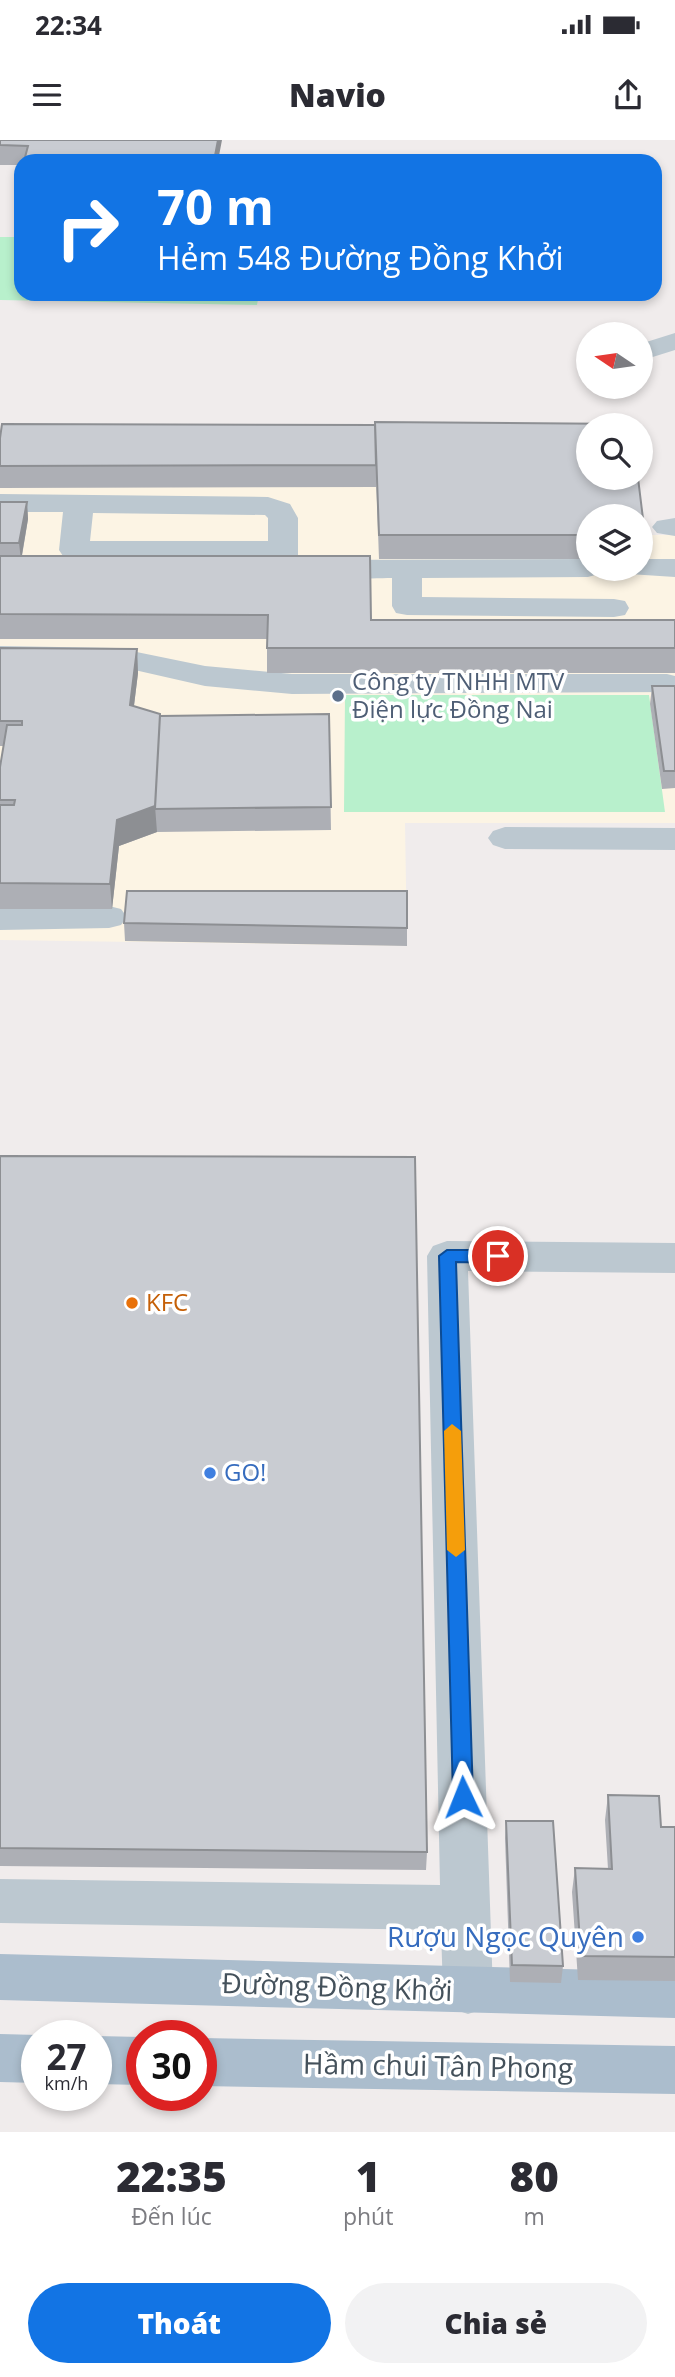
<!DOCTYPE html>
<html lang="vi">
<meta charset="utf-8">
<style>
:root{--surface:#fff;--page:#f2f2f3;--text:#2b2b33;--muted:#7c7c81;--accent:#1274e4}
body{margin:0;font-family:"Open Sans",sans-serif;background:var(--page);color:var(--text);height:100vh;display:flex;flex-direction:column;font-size:26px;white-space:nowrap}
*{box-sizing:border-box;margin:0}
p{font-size:23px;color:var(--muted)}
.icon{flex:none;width:38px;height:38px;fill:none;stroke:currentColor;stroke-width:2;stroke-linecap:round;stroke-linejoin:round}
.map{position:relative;height:1992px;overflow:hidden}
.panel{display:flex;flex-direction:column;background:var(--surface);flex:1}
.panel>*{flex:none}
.guide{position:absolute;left:14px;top:14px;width:648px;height:147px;border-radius:21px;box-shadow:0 4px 10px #0003;background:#1274e4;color:#fff;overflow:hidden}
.needle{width:46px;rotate:283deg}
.tools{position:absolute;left:576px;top:182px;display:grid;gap:14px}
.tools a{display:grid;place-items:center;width:77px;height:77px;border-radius:50%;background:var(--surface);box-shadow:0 4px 10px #0003;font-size:35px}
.speed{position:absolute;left:21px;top:1880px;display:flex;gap:14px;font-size:35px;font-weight:700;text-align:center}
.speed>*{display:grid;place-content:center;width:91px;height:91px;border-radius:50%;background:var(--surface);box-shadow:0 4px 10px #0003;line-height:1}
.speed small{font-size:18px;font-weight:400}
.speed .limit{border:10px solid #d22;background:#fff;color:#111}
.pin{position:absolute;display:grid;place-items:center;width:60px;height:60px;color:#fff;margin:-30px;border:4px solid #fff;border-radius:50%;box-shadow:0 2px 7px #0007}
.me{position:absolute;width:77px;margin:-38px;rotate:358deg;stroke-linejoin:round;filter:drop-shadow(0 0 5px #0008)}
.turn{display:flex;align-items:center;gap:24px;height:147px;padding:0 28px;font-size:32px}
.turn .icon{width:91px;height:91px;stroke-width:2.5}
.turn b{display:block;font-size:49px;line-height:60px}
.eta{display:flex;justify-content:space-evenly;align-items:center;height:119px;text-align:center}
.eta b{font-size:42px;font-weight:800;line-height:49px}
.primary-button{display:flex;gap:14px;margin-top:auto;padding:14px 28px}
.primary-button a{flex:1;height:80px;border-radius:42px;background:var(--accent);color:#fff;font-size:28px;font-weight:800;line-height:80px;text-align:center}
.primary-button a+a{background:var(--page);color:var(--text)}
.status{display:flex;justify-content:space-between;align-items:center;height:49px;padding:0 35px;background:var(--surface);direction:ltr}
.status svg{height:19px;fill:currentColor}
header{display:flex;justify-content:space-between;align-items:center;height:91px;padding:0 28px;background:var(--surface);font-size:32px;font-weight:800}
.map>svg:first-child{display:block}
.commercial{fill:#fcf4e4}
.green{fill:#b8f0cc}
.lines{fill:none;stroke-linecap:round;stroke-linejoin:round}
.minor{fill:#bcc8d0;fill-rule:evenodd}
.major{fill:#abbdcd;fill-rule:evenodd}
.wall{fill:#adafb5}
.shaded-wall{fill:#8d8f93}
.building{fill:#c9ccd2;stroke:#8d8f93;stroke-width:2}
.route{fill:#1274e4;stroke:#0c4b94;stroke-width:2}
.slow{fill:#f59e0b}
.service-dot{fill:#5c6f8a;stroke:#fff;stroke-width:2.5}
.food-dot{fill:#e8710a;stroke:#fff;stroke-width:2.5}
.shop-dot{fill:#3f7fe0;stroke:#fff;stroke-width:2.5}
.labels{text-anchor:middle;stroke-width:7;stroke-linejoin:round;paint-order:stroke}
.service-label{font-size:24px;fill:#4e5e75;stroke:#fff;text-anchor:start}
.food-label{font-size:24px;fill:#c56008;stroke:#fff;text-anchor:start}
.shop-label{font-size:24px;fill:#366cbe;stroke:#fff;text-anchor:start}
.near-shop-label{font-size:28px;fill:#366cbe;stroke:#fff;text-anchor:end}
.near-street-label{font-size:28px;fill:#44515b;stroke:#fff}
</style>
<div class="status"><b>22:34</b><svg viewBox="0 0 49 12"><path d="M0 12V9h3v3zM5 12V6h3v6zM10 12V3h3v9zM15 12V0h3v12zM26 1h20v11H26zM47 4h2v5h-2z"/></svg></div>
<header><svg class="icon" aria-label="menu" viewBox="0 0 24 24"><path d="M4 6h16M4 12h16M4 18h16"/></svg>Navio<svg class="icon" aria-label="share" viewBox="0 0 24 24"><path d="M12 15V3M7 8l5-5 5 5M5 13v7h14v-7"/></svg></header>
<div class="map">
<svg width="675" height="1992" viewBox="0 0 675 1992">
<rect width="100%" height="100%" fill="#f0ecec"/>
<!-- commercial -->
<path class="commercial" d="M0,305l588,33v91h52l1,-34h34v288h-270l2,123 -407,-6z"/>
<!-- green -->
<path class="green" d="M0,97h21v57h238l-2,11 -257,-5z
M345,555h304l16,117h-321z"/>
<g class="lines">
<!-- minor -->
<path class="minor" d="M675,193v17l-35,11v-17z
M0,354l268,3 22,7 8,14v37l17,5 273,-1v10h15l-4,5 -11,3 -166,1v19l192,2 11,2 4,7 -4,7 -11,2 -207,-2 -11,-2 -4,-7v-28c-31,0 -104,8 -123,-19h-195l-11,-3 -4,-6 4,-38h-63zM93,373l172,2 3,3v23h-178z
M675,378v18l-18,-3 -5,-6 5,-6z
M640,419h35v18l-46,-3 -4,-5h15z
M0,506l117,2 88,18 87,8h375l8,2v16l-383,2 -87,-8 -88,-20 -117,-2z
M505,687l170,1v22l-170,-1 -12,-4 -5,-7 5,-7z
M109,766l12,3 6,8 -6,8 -12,3 -109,2v-22z
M447,1101l228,2v30l-207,-2 25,720 -7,17 -18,6 -18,-6 -7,-17 -2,-61 -441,-7v-44l440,6 -13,-629 6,-10z"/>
<!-- major -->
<path class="major" d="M0,1814l675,18v46l-675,-18z
M0,1894l38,1 -1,48 -37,-1z
M96,1896l46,1v48l-46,-1z
M201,1898l474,8v48l-474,-8z"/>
</g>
<!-- wall -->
<path class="wall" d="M0,0l218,21h-197v4h-21z
M19,44h2v20h-1z
M375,282l256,2v1h-43v53h50l7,57 -2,24h-3v-43h-52v43h-209l-3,-84v12l-376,1v-50l2,-14 373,1z
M0,362h27l1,17 -6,37 349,64h304v53h-408v-34h-267z
M0,508l137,1 1,24 -4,33 26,10 169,-2 2,116 -174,2 -38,14 -7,63h-112v-142l4,-21h-4z
M652,546h23v102l-13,1 -12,-85z
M124,783l283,5v18l-282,-5z
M0,1016l427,696 -1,18 -426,-4z
M608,1655l53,32h14v154l-97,-1 -6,-88 3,-24 33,1 -3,-49z
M506,1681l57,145 -2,17 -51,-1 -5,-144z"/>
<!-- shaded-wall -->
<path class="shaded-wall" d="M218,0h4l-4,21h-4z
M27,362l1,17 -7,41 -2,-17z
M137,509l1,24 -7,56 -1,-24z
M155,666l2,26 -38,14 -7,63 -2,-25 7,-64z"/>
<!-- building -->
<path class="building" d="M0,0h218l-4,21h-190l4,-15 -28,-1z
M375,282l256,2v1h-43v53h50l7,57h-5v-19h-52v19h-209z
M2,284l373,1 1,40 -376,1v-28z
M0,362h27l-8,41h-19z
M0,416h370l1,64h304v28h-408l1,-33 -268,-1z
M0,508l137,1 -7,56 30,9 -5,92 -38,14 -7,64 -110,-1v-78h14l1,-5h-15v-33l7,-42h15v-4h-22z
M652,546h23v85h-11z
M329,574l2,93 -176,2 5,-93z
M127,751h280v37l-283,-5z
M0,1016l415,1 12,695 -427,-4z
M608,1655l51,1 2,31h14v130l-94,-1 -6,-88 37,1z
M506,1681h47l10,145 -51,-1z"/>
<!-- route -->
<path class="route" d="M447,1110h51l8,6 -8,7 -42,-1 17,535 -3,6 -7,3 -7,-3 -3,-6 -14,-541z"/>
<!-- slow -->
<path class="slow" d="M452,1284l9,7 4,119 -9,7 -9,-7 -3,-119z"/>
<!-- markers -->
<circle class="service-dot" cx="338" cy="556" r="7"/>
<circle class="food-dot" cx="132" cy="1163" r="7"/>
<g class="shop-dot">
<circle cx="210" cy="1333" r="7"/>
<circle cx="638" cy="1797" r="7"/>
</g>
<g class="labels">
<!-- service labels -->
<g class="service-label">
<text x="352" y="550">Công ty TNHH MTV<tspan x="352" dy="28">Điện lực Đồng Nai</tspan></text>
</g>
<!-- food labels -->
<g class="food-label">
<text x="146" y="1171">KFC</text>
</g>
<!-- shop labels -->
<g class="shop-label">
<text x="224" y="1341">GO!</text>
</g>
<!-- near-shop labels -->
<g class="near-shop-label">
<text x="624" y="1807">Rượu Ngọc Quyên</text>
</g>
<!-- near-street labels -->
<g class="near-street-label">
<text transform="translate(337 1847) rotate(2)" y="10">Đường Đồng Khởi</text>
<text transform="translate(438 1926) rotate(1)" y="10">Hầm chui Tân Phong</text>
</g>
</g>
</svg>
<div class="tools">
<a><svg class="needle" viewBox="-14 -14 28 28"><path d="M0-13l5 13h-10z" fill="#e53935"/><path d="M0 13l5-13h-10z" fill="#7c7c81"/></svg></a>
<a><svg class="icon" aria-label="search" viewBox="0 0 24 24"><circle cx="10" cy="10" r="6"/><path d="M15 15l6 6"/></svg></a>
<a><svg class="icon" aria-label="layers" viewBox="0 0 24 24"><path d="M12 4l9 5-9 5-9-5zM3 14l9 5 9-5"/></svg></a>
</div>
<div class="speed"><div>27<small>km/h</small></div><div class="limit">30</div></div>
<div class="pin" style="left:498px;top:1116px;background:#d93025"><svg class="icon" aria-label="arrive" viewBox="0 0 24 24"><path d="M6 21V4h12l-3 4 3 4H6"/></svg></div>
<svg class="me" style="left:463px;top:1657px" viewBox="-20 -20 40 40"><path d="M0-17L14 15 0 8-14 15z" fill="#1274e4" stroke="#fff" stroke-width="4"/></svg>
<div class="guide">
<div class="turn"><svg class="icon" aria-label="right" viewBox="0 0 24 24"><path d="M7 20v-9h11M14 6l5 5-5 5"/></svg><div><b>70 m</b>Hẻm 548 Đường Đồng Khởi</div></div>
</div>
</div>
<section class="panel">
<div class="eta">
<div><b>22:35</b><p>Đến lúc</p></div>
<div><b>1</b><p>phút</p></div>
<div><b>80</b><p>m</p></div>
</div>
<div class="primary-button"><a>Thoát</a><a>Chia sẻ</a></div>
</section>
